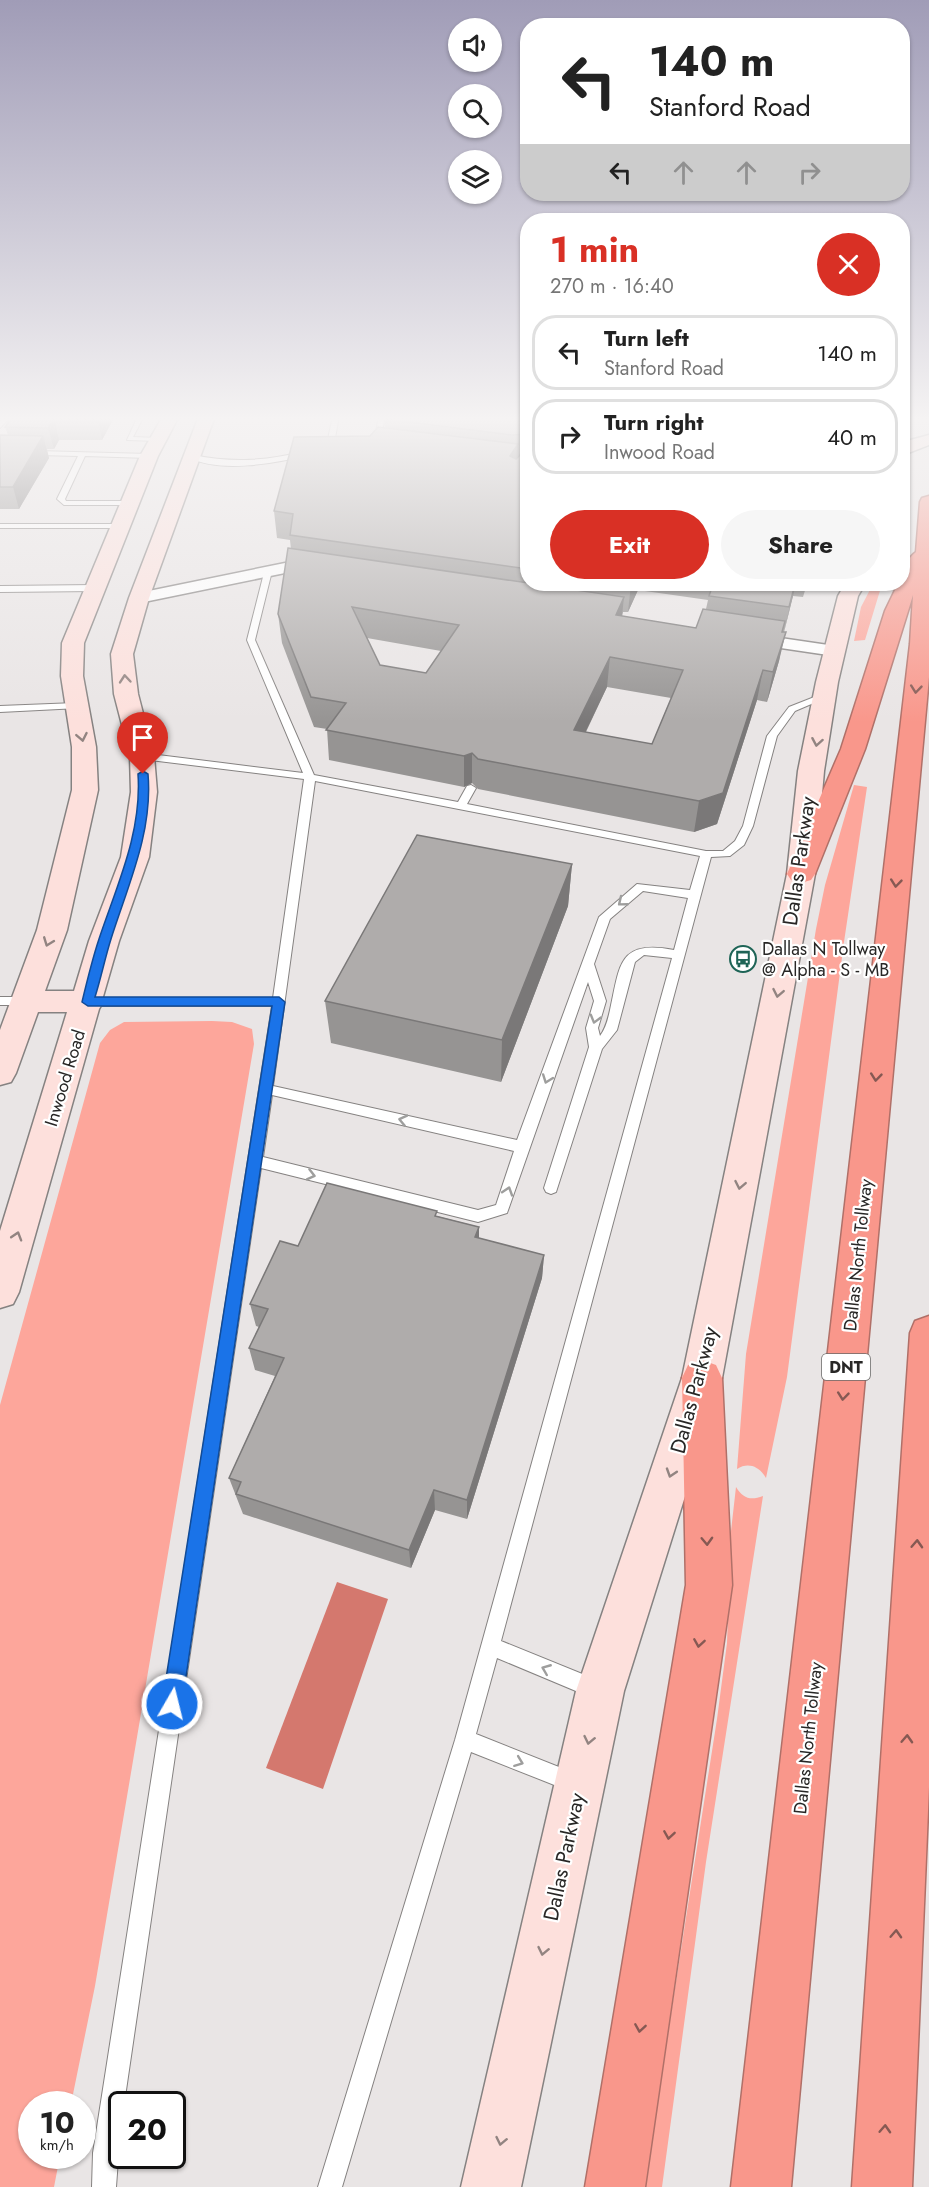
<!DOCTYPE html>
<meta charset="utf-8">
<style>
:root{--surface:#fff;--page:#f6f6f6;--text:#222;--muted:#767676;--line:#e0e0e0;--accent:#d93025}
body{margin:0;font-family:Jost,sans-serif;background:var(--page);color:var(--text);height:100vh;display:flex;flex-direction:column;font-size:22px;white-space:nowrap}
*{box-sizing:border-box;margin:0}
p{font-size:20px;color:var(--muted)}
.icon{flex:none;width:33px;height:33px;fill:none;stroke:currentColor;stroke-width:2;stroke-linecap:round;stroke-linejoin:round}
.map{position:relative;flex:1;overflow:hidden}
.sheet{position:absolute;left:520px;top:213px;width:390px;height:378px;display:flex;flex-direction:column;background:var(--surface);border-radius:24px;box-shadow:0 2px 4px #0004}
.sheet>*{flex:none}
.guide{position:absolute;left:520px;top:18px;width:390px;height:183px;border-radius:24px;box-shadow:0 2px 4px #0004;background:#fff;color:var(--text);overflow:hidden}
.controls{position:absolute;left:448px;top:18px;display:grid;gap:12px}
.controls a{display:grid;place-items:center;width:54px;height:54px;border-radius:50%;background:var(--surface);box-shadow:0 2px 4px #0004;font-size:30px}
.speed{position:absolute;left:18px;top:2091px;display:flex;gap:12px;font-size:30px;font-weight:700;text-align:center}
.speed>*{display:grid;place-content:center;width:78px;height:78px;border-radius:50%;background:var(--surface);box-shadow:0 2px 4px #0004;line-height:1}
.speed small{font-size:15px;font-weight:400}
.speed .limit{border:3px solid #111;border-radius:9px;background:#fff;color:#111}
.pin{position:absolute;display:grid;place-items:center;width:51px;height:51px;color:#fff;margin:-62px -26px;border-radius:50% 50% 50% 0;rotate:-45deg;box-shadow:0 0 6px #0007}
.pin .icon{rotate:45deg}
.me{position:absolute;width:66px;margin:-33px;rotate:8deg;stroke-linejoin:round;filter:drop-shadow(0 0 4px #0008)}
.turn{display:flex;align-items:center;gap:21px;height:126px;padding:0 30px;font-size:27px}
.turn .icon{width:78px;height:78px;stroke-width:2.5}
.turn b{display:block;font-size:42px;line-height:51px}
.lanes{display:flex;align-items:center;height:57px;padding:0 30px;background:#0003;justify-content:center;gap:30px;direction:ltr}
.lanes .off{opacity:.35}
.round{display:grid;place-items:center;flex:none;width:63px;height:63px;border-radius:32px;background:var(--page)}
.summary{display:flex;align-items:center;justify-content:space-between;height:102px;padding:0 30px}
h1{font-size:36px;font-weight:700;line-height:45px;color:var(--accent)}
.primary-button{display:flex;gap:12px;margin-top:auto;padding:12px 30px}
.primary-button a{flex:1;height:69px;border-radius:36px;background:var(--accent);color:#fff;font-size:24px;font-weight:700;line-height:69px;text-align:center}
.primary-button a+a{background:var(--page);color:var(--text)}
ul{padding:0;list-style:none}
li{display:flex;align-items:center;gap:18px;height:75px;margin:0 12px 9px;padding:0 18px;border:3px solid var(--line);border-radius:24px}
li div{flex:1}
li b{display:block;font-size:22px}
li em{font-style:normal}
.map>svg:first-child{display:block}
.green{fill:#fda69b}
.water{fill:#d4786e}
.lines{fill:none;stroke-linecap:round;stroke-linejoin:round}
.lane-casing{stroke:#858281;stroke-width:2}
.street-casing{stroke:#858281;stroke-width:3}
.secondary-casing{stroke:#858281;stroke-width:3}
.highway-casing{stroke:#b07068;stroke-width:3}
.lane{fill:#fff;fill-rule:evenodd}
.street{fill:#fff;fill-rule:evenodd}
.secondary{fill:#fde0dc;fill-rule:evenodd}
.highway{fill:#f9978b;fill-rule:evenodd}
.wall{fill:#969493;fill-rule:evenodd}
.shaded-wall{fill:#7a7878}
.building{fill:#afacab;stroke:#7a7878;stroke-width:1.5;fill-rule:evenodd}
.oneway{stroke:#928481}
.oneway2{stroke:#865953}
.oneway3{stroke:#9e9e9d}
.route{fill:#1a73e8;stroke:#114b97;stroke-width:1.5}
.labels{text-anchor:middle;stroke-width:4.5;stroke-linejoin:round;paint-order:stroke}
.shield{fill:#fff;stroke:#686867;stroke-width:1.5}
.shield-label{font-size:16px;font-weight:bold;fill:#282726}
.poi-label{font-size:18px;fill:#282726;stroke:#fff;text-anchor:start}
.street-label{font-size:18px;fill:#282726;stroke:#fff}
.near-street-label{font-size:21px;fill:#282726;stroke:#fff}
</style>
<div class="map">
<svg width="929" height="2187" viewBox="0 0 929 2187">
<rect width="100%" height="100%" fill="#e9e5e5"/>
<!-- green -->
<path class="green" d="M873,584h9l-17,56 -11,1 7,-34z
M854,785l13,2 -23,155 -57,435 -21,101c-7,-12 -18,-16 -29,-9l9,-115 70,-425 9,-44z
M212,1021l20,1 20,7 2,15 -159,942 -24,118h-39v52h28l-6,31h-54v-782l100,-362 10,-13 14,-8z
M736,1487c7,11 14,14 27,9l-57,366 -44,325h-18l73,-468 10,-76 4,-112z"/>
<!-- water -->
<path class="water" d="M337,1582l51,17 -65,190 -57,-21z"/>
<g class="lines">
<defs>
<path id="lane" d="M5,416h6l-11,12v-6z
M138,416h6l-11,21 25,1 2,3 -33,-1z
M333,416h6l-4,22 11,4v2l-18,-5z
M379,416h6l-5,27 -3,2 -3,-2z
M0,450l149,4 4,2 -4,2 -64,-2 -20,43 1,2h63l4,2 -4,2h-65l-7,-6 21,-43 -78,-2z
M306,451l4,2 -1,2c-32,8 -91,19 -120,2l4,-2c39,8 74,6 113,-4z
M0,524h120l4,2 -4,2h-120z
M265,569l7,2 -17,69 59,135 144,27 9,-16 4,-1 5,3 -9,16 239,47h17l12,-10 8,-15 24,-90 22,-29 33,-13 8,2 -35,15 -18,25 -24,90 -9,19 -14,11 -19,1 -210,784 101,41 3,7 -3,7 -7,3 -98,-41 -21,76 103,41 3,7 -3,7 -7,3 -101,-40 -129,435h-24l137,-447 217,-782 -28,-3 -9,7 -18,68 -15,19 -46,143 -5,2 -5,-2 -2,-4 45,-141 -3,-19 8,-27 -6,-19 -81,231 -29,9 -217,-54 -137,936h-2l-6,83h-24l1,-34 179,-1147h-184l-6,-4 6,-4h185l31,-219 -162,-20 -5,-3 5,-3 161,20 -56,-133zM315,781l385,75 -10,34 -53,-6 -38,33 -82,223 -244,-54zM643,891l45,7 -14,52c-56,-11 -54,15 -64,60 -2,9 -4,18 -10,26l-2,-8 8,-27 -12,-37 16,-45zM272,1095l242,56 -18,54 -18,5 -215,-53z
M0,586l96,-1 4,3 -4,3 -96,1z
M76,703l5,3 -2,2 -79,4v-6z
M0,997h25l6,4 -6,4h-25z"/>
<path id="street" d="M285,563l36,5 8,5 -8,5 -36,-5 -146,30 -6,-1 -3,-4 3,-4 6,-1z
M747,633l88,13 6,1 3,4 -3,4 -6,1 -94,-14 -3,-4 3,-4z"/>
<path id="secondary" d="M163,416h16l-21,40 -74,187 -1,33 13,71 2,43 -31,140 -22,61h29l15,-50 32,-84 10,-65 -1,-36 -16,-62 -3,-40 18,-56 70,-182h16l-66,182 -16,56 5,40 16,62 3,36 -8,65 -30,84 -17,59 1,2 -4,7 -80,283 -6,12 -13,4v-77l67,-219h-29l-22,61 -5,9 -11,3v-55l37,-100 35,-140v-43l-11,-71 1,-33 78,-187z
M929,435v10l-26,10v-13z
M845,584h20l-7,12 -20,86 -14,89 -9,103 -93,504 -98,313 -103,496h-60l115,-496 106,-313 105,-504 11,-103 18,-89 22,-86z"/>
<path id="highway" d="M929,496v181l-138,1510h-60l179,-1543 3,-49 -48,154 -50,125 -4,6 -10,3 -10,-3 -4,-6 54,-125 44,-138 13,-27h5c0,-12 3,-25 13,-32l4,-50 2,-4z
M929,1316v471l-17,400h-60l58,-854 5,-12z
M702,1360l14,5 6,13 10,207 -87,602h-60l101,-602 -4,-207 6,-13z"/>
</defs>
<!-- lane casing -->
<use href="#lane" class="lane-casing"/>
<!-- street casing -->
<use href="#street" class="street-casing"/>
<!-- secondary casing -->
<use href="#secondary" class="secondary-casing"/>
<!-- highway casing -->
<use href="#highway" class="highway-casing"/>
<!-- lane -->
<use href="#lane" class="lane"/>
<!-- street -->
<use href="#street" class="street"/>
<!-- secondary -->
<use href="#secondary" class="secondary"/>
<!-- highway -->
<use href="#highway" class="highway"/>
</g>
<!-- wall -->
<path class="wall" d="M13,416h102l-13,24h-43l-5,9h-7l2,9 -30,51h-19v-74h8l-3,-8z
M528,416v168h279l-4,13 -10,-1 -9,36 -5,29 -12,41 -10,-2 -40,124 -23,8 -216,-43 -6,-6 -8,4 -135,-27 -2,-31 -13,-2 -32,-84 -4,-29 13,-65 -1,-9 -13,-2 -3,-27 96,-75 15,-8v-9zM638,590l70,10 -2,9 -10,19 -74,-12 1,-4h5zM367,638l74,13 -15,22 -46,-8zM607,687l64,11 -19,46 -66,-12z
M572,864l-4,42 -67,176 -170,-39 -6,-42z
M437,1216l42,11v11l65,17 -2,23 -75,241 -32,-9 -24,58 -168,-54 -14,-36 46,-102 -20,-6 -6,-22 10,-21 -3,-1 -6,-22 48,-58z"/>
<!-- shaded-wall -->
<path class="shaded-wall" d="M99,416h16l-13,24 -4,-21z
M54,419l5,21 -5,9 -6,-21z
M43,436l6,22 -30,51 -6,-22z
M518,444l-1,25 -7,-13z
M542,584h9v2l-10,13z
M631,584h8l-1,6 -10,22z
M795,584h1l-13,52z
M624,597l-3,29 -5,-11z
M786,632l-7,29 -12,41 6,-30z
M610,657l-3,30 -35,73 2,-30z
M763,670l-6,30 -40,124 -23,8 5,-31z
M472,753v30l-8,4v-31z
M572,864l-4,42 -67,176 1,-42z
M479,1227v24l-4,-14z
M544,1255l-2,23 -75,241v-19z
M434,1490l1,20 -24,58 -2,-18z"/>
<!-- building -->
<path class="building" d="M13,416h86l-1,3h-44l-6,9 -43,-1z
M389,416h139v18l-16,1 -127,-16z
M378,427l140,17 -8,12 6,3 12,-12v122l-238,-34 3,-21 -19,-3 20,-74 76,-1z
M0,435l43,1 -30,51h-13z
M288,548l336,49 -8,18 80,13 7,-19 82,12 -3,11h4l-13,40 -10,-2 -40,123 -24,8 -221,-42 -6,-6 -8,3 -138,-26 20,-27 -35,-6 -33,-83zM352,607l107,18 -33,48 -46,-8zM610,657l73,13 -31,74 -78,-14z
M713,584h82l-6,23 -80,-11z
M417,835l155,29 -70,176 -177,-39z
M327,1183l110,28 -2,5 44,11 -4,10 69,18 -77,245 -33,-10 -25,60 -173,-56 5,-12 -12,-4 55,-120 -35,-10 19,-39 -18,-5 30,-63 18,5z"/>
<!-- one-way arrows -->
<defs><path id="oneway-chevron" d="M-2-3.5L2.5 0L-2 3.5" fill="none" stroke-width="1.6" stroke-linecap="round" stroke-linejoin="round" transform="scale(1.5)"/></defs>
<g class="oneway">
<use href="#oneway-chevron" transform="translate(125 679) rotate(-95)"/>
<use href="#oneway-chevron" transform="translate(82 737) rotate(79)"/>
<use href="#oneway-chevron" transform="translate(817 742) rotate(100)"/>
<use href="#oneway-chevron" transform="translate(48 942) rotate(111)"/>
<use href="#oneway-chevron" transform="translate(778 993) rotate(101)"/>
<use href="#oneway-chevron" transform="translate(740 1185) rotate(101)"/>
<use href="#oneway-chevron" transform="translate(17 1236) rotate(-73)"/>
<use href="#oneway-chevron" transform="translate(671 1473) rotate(108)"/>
<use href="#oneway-chevron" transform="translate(589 1740) rotate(102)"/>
<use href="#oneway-chevron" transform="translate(543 1951) rotate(102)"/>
<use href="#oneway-chevron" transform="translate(501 2141) rotate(102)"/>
</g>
<g class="oneway2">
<use href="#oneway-chevron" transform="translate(916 689) rotate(96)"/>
<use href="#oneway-chevron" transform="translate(896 883) rotate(96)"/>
<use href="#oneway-chevron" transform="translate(876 1077) rotate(96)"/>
<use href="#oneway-chevron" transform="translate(843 1396) rotate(96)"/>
<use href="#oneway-chevron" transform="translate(707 1541) rotate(88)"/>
<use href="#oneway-chevron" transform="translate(917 1544) rotate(-87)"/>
<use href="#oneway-chevron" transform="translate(699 1643) rotate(99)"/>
<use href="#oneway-chevron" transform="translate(907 1739) rotate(-87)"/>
<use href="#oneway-chevron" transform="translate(669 1835) rotate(99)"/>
<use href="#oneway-chevron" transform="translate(896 1934) rotate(-87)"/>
<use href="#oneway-chevron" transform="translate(640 2028) rotate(99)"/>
<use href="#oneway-chevron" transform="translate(885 2129) rotate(-87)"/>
</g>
<g class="oneway3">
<use href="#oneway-chevron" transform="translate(622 902) rotate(141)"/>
<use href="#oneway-chevron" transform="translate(595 1019) rotate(106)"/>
<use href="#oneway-chevron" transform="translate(547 1079) rotate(110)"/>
<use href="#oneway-chevron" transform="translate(403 1120) rotate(-167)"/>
<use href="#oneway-chevron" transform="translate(311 1175) rotate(14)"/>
<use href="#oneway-chevron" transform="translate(508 1191) rotate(-72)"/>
<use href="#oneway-chevron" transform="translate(546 1669) rotate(-158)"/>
<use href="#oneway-chevron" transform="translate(519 1762) rotate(21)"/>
</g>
<!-- sky -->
<linearGradient id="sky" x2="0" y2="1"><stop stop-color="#a09cb7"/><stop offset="0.58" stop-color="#f5f3f3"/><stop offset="1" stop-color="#f5f3f3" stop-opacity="0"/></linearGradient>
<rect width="929" height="722" fill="url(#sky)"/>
<!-- route -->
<path class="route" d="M143,771l5,3c5,58 -20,111 -37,165 -6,19 -10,39 -16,58h184l6,5 -103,702 -3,7 -7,3 -7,-3 -3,-7 110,-698h-184l-6,-4c5,-21 10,-42 17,-63 18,-54 43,-106 39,-165z"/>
<!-- icons -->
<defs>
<symbol id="bus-ring" viewBox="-11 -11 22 22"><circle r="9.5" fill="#fff" stroke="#1e6456" stroke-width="1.5"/><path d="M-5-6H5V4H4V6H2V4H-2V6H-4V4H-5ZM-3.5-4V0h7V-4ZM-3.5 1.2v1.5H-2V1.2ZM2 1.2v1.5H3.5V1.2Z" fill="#1e6456"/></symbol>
</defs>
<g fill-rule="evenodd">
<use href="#bus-ring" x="728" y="944" width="30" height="30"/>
</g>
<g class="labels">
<!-- shield labels -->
<rect class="shield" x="822" y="1354" width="48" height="26" rx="4.5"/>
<g class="shield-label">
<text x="846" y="1373">DNT</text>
</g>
<!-- poi labels -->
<g class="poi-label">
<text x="762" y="955">Dallas N Tollway<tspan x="762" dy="21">@ Alpha - S - MB</tspan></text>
</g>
<!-- street labels -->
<g class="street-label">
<text transform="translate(65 1078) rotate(-73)" y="6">Inwood Road</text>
<text transform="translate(858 1255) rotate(-84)" y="6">Dallas North Tollway</text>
<text transform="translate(808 1738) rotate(-84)" y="6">Dallas North Tollway</text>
</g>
<!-- near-street labels -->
<g class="near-street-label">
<text transform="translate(799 861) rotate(-82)" y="7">Dallas Parkway</text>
<text transform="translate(694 1390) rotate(-75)" y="7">Dallas Parkway</text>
<text transform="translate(564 1857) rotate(-78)" y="7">Dallas Parkway</text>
</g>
</g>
</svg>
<div class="controls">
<a><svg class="icon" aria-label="sound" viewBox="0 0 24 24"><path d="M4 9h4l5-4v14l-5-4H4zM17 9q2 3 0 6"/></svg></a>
<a><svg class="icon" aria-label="search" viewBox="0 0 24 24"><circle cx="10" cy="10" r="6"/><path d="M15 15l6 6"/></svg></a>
<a><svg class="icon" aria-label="layers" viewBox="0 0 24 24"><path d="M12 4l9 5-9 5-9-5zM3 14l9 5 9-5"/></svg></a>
</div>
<div class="speed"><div>10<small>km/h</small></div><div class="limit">20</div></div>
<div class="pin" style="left:143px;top:774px;background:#d93025"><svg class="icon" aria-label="arrive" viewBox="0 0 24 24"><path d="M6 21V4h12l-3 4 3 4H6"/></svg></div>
<svg class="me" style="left:172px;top:1704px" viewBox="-20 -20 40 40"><circle r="17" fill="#1a73e8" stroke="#fff" stroke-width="3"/><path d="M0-11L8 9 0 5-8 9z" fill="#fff"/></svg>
<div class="guide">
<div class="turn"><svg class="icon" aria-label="left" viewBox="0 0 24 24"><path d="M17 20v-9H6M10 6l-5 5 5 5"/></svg><div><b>140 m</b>Stanford Road</div></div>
<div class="lanes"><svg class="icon" aria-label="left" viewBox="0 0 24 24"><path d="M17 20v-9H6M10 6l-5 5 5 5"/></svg><svg class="icon off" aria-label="ahead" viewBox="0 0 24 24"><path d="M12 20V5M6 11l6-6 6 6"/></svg><svg class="icon off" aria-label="ahead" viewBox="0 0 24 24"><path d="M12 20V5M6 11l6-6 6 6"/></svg><svg class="icon off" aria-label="right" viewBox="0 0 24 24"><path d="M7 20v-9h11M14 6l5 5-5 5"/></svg></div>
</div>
<section class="sheet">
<div class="summary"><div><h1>1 min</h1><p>270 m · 16:40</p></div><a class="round" style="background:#d93025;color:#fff"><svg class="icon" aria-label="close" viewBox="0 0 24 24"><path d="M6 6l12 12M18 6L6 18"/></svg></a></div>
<ul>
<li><svg class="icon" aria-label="left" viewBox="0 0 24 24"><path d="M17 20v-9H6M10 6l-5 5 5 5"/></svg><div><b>Turn left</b><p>Stanford Road</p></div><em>140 m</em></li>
<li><svg class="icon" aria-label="right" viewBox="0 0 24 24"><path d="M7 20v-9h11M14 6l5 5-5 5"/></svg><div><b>Turn right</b><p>Inwood Road</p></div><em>40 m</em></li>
</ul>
<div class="primary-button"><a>Exit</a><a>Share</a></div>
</section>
</div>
